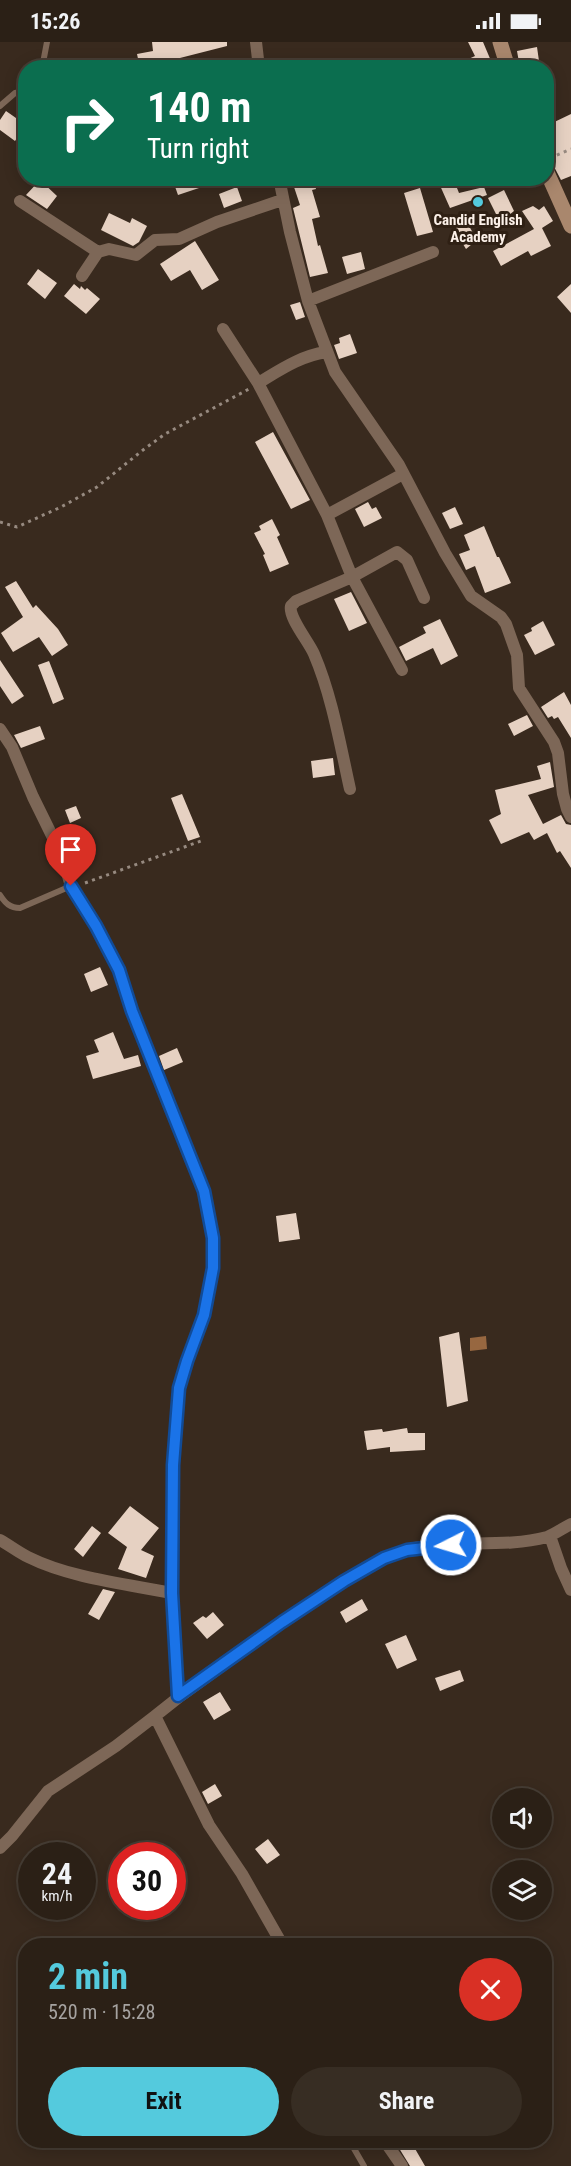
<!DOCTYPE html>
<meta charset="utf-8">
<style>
:root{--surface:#2b2016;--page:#372d23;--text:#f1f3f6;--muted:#a6a3a1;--line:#473e35;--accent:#54cadd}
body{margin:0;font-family:"Roboto Condensed",sans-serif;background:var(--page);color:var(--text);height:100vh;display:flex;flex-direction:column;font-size:22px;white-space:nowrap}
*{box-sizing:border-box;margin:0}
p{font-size:20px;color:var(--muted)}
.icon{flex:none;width:33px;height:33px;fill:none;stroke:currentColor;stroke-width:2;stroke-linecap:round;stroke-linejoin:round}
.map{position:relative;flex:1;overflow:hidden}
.sheet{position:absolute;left:18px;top:1896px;width:534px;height:210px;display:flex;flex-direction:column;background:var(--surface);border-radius:24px;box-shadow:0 3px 15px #0003,0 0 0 2px var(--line)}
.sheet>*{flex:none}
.hud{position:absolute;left:18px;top:18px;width:536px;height:126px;border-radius:24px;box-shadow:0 3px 15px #0003,0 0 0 2px var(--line);background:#0b6e4f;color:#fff;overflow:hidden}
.tools{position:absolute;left:492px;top:1746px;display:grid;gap:12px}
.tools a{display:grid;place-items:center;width:60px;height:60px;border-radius:50%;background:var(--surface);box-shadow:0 3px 15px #0003,0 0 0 2px var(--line);font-size:30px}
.speed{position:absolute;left:18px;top:1800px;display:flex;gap:12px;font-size:30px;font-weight:700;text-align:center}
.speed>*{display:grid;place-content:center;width:78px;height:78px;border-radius:50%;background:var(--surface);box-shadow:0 3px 15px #0003,0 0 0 2px var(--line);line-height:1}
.speed small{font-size:15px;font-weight:400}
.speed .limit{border:9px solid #d22;background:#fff;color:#111}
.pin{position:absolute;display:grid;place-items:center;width:51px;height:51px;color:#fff;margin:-62px -26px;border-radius:50% 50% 50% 0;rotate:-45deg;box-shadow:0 0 6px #0007}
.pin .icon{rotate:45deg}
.me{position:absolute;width:66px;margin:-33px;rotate:265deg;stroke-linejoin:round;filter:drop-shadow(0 0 4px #0008)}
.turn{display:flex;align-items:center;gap:21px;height:126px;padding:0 30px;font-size:27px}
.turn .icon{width:78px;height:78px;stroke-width:2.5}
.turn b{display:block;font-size:42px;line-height:51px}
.round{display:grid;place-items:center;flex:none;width:63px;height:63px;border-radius:32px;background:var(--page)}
.head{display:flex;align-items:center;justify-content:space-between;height:102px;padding:0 30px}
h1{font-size:36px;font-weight:700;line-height:45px;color:var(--accent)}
.action{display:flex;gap:12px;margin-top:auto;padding:12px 30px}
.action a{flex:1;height:69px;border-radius:36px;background:var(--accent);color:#111;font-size:24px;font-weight:700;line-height:69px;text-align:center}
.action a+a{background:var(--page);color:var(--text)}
.status{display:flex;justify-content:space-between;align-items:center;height:42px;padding:0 30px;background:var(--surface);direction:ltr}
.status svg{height:16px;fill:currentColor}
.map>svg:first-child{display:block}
.water{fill:#976740}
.building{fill:#e6d1c2}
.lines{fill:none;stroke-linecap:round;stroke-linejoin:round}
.path{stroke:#978a80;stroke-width:3;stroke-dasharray:3 4.5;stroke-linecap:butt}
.lane{stroke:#7d6757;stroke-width:6}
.street{stroke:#7d6757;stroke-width:12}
.secondary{stroke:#a9876d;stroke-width:15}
.route-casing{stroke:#114b97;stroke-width:15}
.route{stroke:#1a73e8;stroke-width:10}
.poi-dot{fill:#54cadd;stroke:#2f2014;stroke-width:2}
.labels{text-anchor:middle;stroke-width:6;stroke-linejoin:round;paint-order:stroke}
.poi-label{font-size:15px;font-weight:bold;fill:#fcf1e9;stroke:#2f2014}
</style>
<div class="status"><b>15:26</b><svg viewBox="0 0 49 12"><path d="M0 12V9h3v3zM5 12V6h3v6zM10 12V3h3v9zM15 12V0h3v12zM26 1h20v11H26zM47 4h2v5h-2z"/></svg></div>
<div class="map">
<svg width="571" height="2124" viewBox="0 0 571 2124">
<rect width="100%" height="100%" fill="#392a1e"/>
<!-- water -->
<path class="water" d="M486,1294l1,13 -17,2v-13z"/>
<!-- building -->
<path class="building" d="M152,0h75v4l-51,13 2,9h-21l-1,-5 -16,5 -3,-14 16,-3z
M468,0h15l11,26h-45l26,-12z
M537,5l3,21h-20l-3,-17z
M6,69l20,14 -11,16 -15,-11v-10z
M571,72v62l-10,4 -11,-21 5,-2 -9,-20v-11z
M172,136h47l1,3 -42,14z
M291,136h22l3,11 -4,1 8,27 -8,2 6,27 2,-1 8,28 -18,4 -17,-69 7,-3z
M446,136h7l6,15 25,-6 3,8 -37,13 -12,-27z
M40,138l17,16 -10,13 -21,-14z
M237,145l5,14 -18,7 -5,-14z
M420,146l13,44 -16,4 -13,-43z
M504,148l10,21 -14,11 -12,-24z
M533,164l6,4 5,-4 9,15 -11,7 9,18 -20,10 -3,-5 -27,15 -8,-15 41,-22 -12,-18z
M109,171l21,10 2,-5 15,8 -8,16 -6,4 -32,-16z
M465,177l12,21 -11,9 -14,-23z
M195,199l24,39 -17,10 -12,-20 -19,11 -11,-17z
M361,210l4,17 -18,5 -5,-17z
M38,227l19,14 -12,16 -18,-15z
M74,242l6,5 1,-3 4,4 2,-2 13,11 -14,15 -22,-18z
M571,242v29l-14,-16z
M300,260l5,15 -9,3 -6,-15z
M350,292l7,19 -18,6 -5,-14 6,-2 -1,-5z
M273,390l37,68 -19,9 -36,-67z
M368,460l4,7 4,-2 6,11 -18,9 -9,-18z
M455,465l8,17 -13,5 -8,-16z
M272,477l8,16 -3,2 12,27 -19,8 -7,-17 2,-1 -11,-21 7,-3 -2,-4z
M484,484l13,31h2l12,26 -26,10 -10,-27 -9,4 -7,-16 11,-4 -6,-15z
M16,539l17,27 3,-3 22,24 10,16 -16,11 -13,-19 -26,15 -12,-19 22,-16 -18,-30z
M351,550l16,31 -18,8 -15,-32z
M440,577l18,37 -17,9 -8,-17 -27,13 -7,-14 27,-14 -3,-6z
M543,579l12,24 -20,10 -11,-20 8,-4 -1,-3z
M0,618l24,36 -12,8 -12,-18z
M49,619l15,38 -11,5 -15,-39z
M564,650l7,13v33l-13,-21 -4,2 -2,-3 -4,2 -7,-11z
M527,673l6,11 -19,10 -6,-12z
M40,684l5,13 -24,9 -7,-13z
M333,716l2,17 -22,3 -2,-17z
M550,720l4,25 -26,8 15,29 18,-9 5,9 5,1v43l-11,-17 -3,2 -10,-20 -13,7 -5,-8 -28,12 -12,-24 12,-6 -6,-24 46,-11 -4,-13z
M182,752l18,43 -12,4 -17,-43z
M76,764l5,12 -11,5 -5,-13z
M100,925l8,18 -17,7 -7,-18z
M113,990l11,27 14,-4 3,11 -48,13 -7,-23 13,-4 -5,-12z
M177,1006l6,14 -19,8 -5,-14z
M296,1171l4,26 -21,3 -3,-26z
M459,1290l9,69 -21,6 -8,-70z
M407,1386l1,5h17v17l-35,2v-5l-23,3 -3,-19 18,-2 1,3z
M130,1464l29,22 -18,22 13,6 -8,22 -28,-9 9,-22 -19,-14z
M92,1484l9,7 -18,24 -9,-8z
M103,1547l12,3 -16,28 -11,-6z
M362,1557l6,11 -22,13 -6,-11z
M213,1570l11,13 -17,14 -14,-16 10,-7 3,2z
M406,1593l11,25 -20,9 -12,-25z
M460,1628l4,11 -24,10 -5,-13z
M220,1650l11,18 -17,10 -11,-18z
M215,1742l7,12 -14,8 -6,-12z
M268,1797l12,16 -13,9 -12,-15z
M394,2098h16l15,26h-15z"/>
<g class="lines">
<!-- path -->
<path class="path" d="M550,116l21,-9
M0,480l17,5 44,-20 36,-20 46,-37 22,-16 84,-45
M85,841l116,-42"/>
<!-- lane -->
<path class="lane" d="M42,26l5,-26
M0,64l15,-13 11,-2
M0,853c5,8 10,13 20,13l51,-22
M349,2098l15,26"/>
<!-- street -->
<path class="street" d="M256,0l3,26
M279,136l11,54 18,69 27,71 64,93 46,88 26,43 30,21 5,7 11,31 2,33 35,54 4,11 5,41 4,15 4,8
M20,159l78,51
M82,234l16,-24 11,-3 27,6 19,-15 24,-1 38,-17 65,-22
M308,259l125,-49
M223,287l35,54 69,132 25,62 50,93
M258,341c22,-13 42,-27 68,-31
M327,473l76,-41
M0,687l12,18 21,50 29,59 9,30 25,40 23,44 13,41 72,180 9,47v30l-9,47 -17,46 -8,27 -6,77 -1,128 7,104 -24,19 54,109 33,49 41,72
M350,747c-10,-45 -18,-93 -36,-135 -5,-12 -26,-37 -23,-48l5,-5 56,-24 45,-25 10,8 17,38
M550,1494l11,32 10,22
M0,1498c9,5 18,12 28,17 42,21 98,27 144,36
M179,1655c47,-34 94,-69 142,-101 27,-17 54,-37 85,-46 45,-12 95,-1 141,-13 8,-3 16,-9 24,-13
M0,1806l12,-12 36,-45 68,-45 39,-30
M384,2098l18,26"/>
<!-- secondary -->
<path class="secondary" d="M500,0l8,26
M546,128l25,56"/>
</g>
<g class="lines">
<defs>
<path id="route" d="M71,844l25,40 23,44 13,41 72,180 9,47v30l-9,47 -17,46 -8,27 -6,77 -1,128 6,103 104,-74 62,-41 40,-23 23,-8 44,-5"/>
</defs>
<!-- route casing -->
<use href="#route" class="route-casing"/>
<!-- route -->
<use href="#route" class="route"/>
</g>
<!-- markers -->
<circle class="poi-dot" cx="478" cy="160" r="6"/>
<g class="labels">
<!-- poi labels -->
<g class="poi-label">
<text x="478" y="183">Candid English<tspan x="478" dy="17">Academy</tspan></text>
</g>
</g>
</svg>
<div class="tools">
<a><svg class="icon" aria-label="sound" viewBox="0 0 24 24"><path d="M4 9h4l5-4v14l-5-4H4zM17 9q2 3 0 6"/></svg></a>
<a><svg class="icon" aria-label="layers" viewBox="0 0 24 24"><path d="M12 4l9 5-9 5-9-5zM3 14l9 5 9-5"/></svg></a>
</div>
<div class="speed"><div>24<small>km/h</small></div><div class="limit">30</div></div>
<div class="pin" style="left:71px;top:844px;background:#d93025"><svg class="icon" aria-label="arrive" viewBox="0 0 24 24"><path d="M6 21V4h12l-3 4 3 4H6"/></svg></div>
<svg class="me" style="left:451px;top:1503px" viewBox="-20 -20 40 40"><circle r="17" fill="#1a73e8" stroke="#fff" stroke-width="3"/><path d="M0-11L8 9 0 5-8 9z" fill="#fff"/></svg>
<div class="hud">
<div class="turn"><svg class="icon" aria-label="right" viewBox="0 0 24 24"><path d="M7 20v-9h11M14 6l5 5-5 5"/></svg><div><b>140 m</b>Turn right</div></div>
</div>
<section class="sheet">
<div class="head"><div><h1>2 min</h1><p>520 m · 15:28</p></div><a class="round" style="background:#d93025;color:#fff"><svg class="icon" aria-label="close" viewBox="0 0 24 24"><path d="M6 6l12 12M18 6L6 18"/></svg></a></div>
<div class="action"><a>Exit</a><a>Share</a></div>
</section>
</div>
